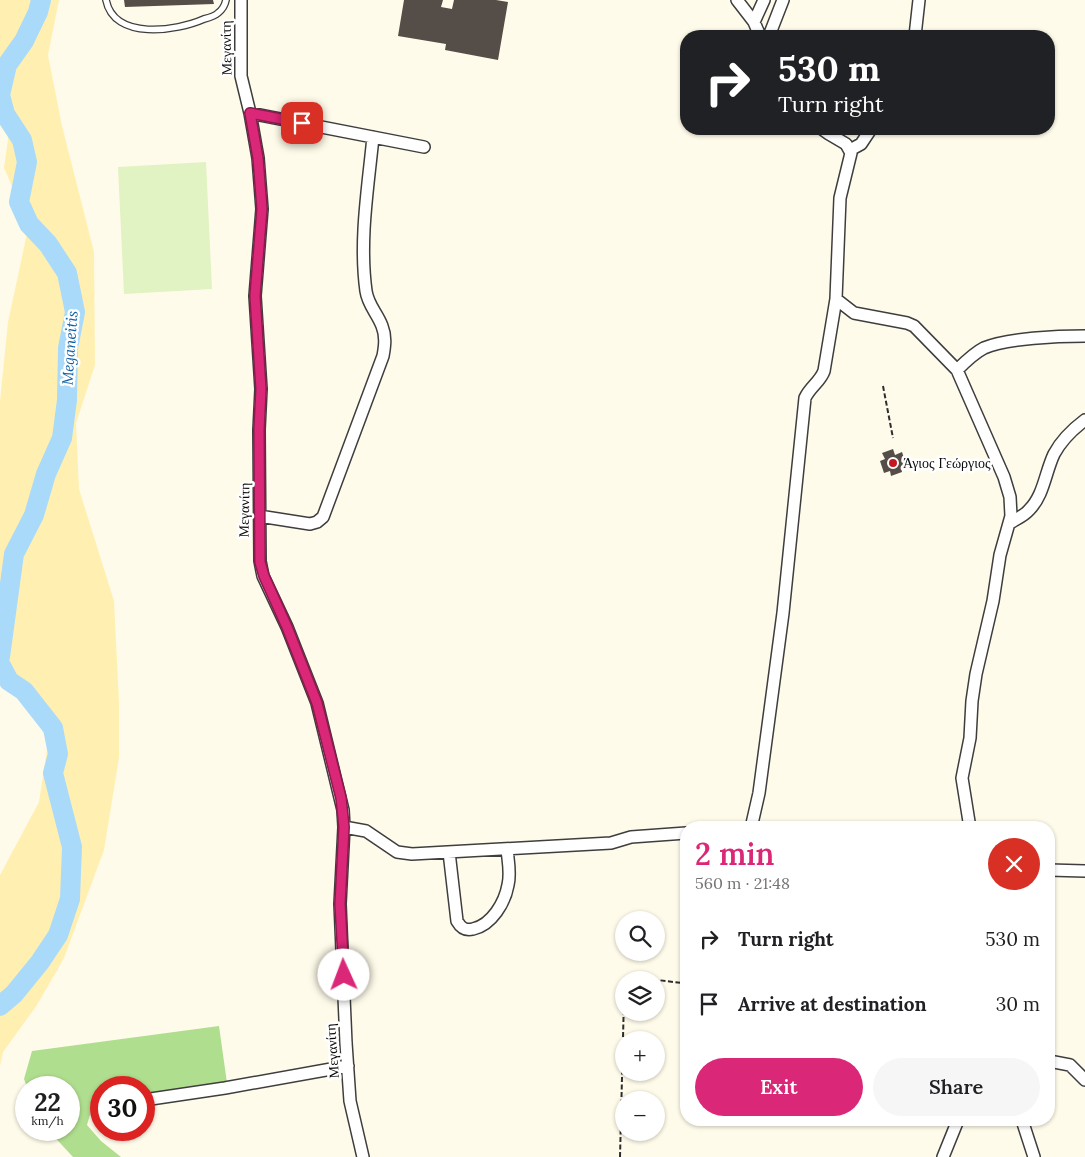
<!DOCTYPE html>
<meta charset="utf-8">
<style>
:root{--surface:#fff;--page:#f6f6f6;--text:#202124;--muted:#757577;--accent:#db2777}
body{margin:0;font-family:Lora,serif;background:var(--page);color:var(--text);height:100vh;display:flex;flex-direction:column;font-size:19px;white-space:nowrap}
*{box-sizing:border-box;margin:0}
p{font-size:16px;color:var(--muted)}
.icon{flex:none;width:28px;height:28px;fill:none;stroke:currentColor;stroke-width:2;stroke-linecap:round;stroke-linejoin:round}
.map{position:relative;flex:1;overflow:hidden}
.details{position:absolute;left:680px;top:821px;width:375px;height:305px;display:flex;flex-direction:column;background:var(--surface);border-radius:20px;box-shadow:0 1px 4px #0004}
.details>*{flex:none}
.banner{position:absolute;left:680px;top:30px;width:375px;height:105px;border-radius:20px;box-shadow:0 1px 4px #0004;background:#202124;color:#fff;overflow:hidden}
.buttons{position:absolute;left:615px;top:911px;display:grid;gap:10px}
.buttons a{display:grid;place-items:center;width:50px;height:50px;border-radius:50%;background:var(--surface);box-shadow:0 1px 4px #0004;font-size:25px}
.speed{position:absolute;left:15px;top:1076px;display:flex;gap:10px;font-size:25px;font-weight:700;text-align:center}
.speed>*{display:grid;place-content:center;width:65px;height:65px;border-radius:50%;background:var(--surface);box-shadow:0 1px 4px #0004;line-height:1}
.speed small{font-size:12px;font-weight:400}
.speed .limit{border:8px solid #d22;background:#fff;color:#111}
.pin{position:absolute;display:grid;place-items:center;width:42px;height:42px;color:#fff;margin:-21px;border-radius:10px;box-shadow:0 2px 8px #0006}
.me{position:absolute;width:55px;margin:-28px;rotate:358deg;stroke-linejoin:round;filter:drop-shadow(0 0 4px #0008)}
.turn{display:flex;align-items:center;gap:18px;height:105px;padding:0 15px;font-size:22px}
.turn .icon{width:65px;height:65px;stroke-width:2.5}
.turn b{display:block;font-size:35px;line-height:42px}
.round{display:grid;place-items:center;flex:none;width:52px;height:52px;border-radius:26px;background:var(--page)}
.summary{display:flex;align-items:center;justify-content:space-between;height:85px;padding:0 15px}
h1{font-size:30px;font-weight:600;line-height:38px;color:var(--accent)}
.primary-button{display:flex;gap:10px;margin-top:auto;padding:10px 15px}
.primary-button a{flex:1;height:58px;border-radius:30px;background:var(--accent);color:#fff;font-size:20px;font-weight:600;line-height:58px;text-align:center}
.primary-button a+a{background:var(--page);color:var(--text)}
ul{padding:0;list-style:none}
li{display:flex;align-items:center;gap:15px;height:65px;padding:0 15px}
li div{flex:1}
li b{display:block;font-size:19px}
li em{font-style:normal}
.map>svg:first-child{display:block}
.forest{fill:#b0de8f}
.sand{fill:#fff0b2}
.pitch{fill:#e1f2c3}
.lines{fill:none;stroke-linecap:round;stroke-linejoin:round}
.river{stroke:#aadafa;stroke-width:20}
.building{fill:#554d47}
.lane-casing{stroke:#3e3e3e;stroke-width:8}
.street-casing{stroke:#3e3e3e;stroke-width:14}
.path{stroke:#2d2d2d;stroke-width:2;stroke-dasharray:5 2.5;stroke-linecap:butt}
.lane{stroke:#fff;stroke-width:5.5}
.street{stroke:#fff;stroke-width:11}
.route-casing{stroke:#8e194d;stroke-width:12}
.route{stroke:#db2777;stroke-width:9}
.poi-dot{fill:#c41a1e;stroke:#fff;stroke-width:2}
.labels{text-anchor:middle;stroke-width:5;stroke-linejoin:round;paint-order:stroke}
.street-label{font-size:14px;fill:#0b0b0b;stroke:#fff}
.poi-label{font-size:14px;fill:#0b0b0b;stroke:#fff;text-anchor:start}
.water-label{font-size:15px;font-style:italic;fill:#0d5ea5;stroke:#fff}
</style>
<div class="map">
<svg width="1085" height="1157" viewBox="0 0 1085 1157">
<rect width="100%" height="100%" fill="#fffbea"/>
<!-- forest -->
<path class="forest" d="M219,1026l8,57 -83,13v-8h-43v14l-8,2 -6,21 14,16 20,16h-48l-25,-27h21v-42l-42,-1 -3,-8 8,-28z"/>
<!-- sand -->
<path class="sand" d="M0,0h59l-11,55 14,71 32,126 1,113 -19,58 3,66 35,112 5,101v56l-15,92 -40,108 -27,47 -34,47 -3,14v-191l39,-73 9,-59 -24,-52 -24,-28v-262l8,-79 21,-98 -25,-56 8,-58 -12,-33z"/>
<!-- pitch -->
<path class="pitch" d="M206,162l6,127 -88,5 -6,-127z"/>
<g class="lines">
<!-- river -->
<path class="river" d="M0,657l14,-103 20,-39 12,-41 16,-36 5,-38 1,-52 7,-36 -8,-39 -19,-29 -19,-20 -10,-22 8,-40 -5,-22 -17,-26 -5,-19 7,-30 17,-24 14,-29 3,-12
M0,664l9,17 15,10 29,37 5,26 -5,19 19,74 -2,52 -12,36 -18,27 -26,32 -14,12"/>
</g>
<!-- building -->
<path class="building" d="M124,0h89l1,4 -89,3z
M404,0h39l-2,7 11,2 2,-9h42l12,2 -10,58 -53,-10 1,-6 -48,-8z
M893,449l2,6 7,-3 4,12 -5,2 1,6 -11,4 -1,-5 -6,2 -4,-12 5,-2 -3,-6z"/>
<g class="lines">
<defs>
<path id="lane" d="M106,0c8,41 71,31 98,19 4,-1 11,-3 14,-6 4,-3 7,-8 8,-13"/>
<path id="street" d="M241,0v76l9,37 8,45 4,51 -7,87 6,93 -2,41 1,131 3,15 24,51 30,76 26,107 1,17 -4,77 6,139 4,58 13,56
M737,0l17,22 6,14
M754,22l10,-22
M769,36l14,-36
M915,36l4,-36
M250,113l174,34
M850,150l11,-6 10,-15
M836,299l18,14 53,10 7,3 43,44
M259,516l51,8 7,-2 6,-5 60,-161c2,-11 3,-20 -1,-30 -5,-13 -14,-21 -16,-35 -7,-51 2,-103 7,-154
M1010,523c6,-4 14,-7 19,-13 15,-15 16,-37 25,-56 7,-13 19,-25 31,-34
M344,827l22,4 31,21 15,2 199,-11 20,-6 55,-4
M751,828l8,-35 24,-180 22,-215c5,-11 15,-16 19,-27l12,-72 4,-101 11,-45 -5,-9 -17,-10 -7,-5
M970,828l-8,-50 8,-40 2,-37 4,-27 17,-73 7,-46 11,-39 -1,-19 -6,-20 -47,-107c8,-8 17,-17 27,-22 23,-10 75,-12 101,-12
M449,852l8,69c4,7 8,10 16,8 19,-4 32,-27 35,-44 3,-12 0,-24 -1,-36
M1049,870l36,1
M1049,1061l21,4 15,15
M144,1100l81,-12 123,-22
M1022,1120l12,37
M943,1157l15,-37"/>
</defs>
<!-- lane casing -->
<use href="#lane" class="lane-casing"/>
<!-- street casing -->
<use href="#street" class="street-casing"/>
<!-- path -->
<path class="path" d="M883,386l10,52
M639,980l2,-2 41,5 4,-3
M620,1157l4,-159"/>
<!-- lane -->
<use href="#lane" class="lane"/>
<!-- street -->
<use href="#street" class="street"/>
</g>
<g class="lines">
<defs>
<path id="route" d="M302,123l-52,-10 8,45 4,51 -7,87 6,93 -2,41 1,132 4,14 23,51 30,76 24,95 3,29 -4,77 4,71"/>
</defs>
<!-- route casing -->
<use href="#route" class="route-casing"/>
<!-- route -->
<use href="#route" class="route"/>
</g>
<!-- markers -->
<circle class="poi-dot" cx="893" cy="463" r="5"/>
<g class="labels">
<!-- street labels -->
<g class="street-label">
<text transform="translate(226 48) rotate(-91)" y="5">Μεγανίτη</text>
<text transform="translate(244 510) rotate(-89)" y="5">Μεγανίτη</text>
<text transform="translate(332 1051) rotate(-94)" y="5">Μεγανίτη</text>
</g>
<!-- poi labels -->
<g class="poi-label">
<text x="903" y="468">Άγιος Γεώργιος</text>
</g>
<!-- water labels -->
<g class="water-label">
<text transform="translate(70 348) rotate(-86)" y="5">Meganeitis</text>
</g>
</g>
</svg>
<div class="buttons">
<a><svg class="icon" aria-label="search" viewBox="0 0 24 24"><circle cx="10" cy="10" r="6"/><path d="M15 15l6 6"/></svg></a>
<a><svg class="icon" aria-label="layers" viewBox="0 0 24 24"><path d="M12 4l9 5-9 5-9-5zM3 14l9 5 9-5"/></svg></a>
<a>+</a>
<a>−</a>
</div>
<div class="speed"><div>22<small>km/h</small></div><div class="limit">30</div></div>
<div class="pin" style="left:302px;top:123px;background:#d93025"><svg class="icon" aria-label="arrive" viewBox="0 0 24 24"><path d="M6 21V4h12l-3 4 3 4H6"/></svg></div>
<svg class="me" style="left:344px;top:975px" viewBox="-20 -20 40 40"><circle r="19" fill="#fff"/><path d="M0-13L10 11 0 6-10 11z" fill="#db2777"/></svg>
<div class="banner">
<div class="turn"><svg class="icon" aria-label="right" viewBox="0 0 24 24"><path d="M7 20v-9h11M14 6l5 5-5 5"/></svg><div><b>530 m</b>Turn right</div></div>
</div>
<section class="details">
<div class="summary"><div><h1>2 min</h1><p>560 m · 21:48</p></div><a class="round" style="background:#d93025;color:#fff"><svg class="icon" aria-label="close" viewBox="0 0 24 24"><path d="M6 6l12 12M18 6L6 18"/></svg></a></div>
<ul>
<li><svg class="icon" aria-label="right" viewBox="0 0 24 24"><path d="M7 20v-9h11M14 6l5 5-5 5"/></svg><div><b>Turn right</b></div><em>530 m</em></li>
<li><svg class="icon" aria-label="arrive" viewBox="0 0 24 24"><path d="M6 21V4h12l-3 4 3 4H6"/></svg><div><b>Arrive at destination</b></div><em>30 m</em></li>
</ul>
<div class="primary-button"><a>Exit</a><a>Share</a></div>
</section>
</div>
